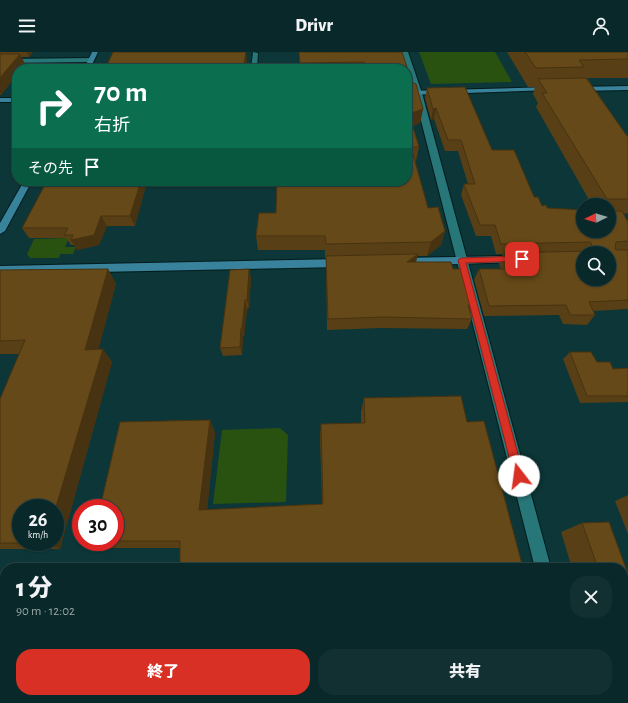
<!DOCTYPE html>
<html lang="ja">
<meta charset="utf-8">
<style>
:root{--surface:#092829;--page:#123031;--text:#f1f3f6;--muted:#99a6a8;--line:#294446;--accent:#d93025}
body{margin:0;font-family:"Alegreya Sans","Noto Sans JP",sans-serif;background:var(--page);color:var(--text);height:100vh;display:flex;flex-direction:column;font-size:15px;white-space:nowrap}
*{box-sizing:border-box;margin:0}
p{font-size:13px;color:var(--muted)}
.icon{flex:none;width:22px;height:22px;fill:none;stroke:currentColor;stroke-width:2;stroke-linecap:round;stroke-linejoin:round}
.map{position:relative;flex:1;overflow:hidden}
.details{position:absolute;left:0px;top:511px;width:628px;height:140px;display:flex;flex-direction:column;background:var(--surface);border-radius:16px 16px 0 0;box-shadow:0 1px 3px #0004,0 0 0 1px var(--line)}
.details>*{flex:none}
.hud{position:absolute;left:12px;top:12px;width:400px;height:122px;border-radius:16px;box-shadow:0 1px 3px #0004,0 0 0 1px var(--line);background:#0b6e4f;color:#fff;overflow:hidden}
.needle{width:26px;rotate:265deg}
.tools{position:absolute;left:576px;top:146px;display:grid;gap:8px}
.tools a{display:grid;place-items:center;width:40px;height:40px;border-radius:50%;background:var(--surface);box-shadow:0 1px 3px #0004,0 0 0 1px var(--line);font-size:20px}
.speed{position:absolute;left:12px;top:447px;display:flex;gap:8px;font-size:20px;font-weight:700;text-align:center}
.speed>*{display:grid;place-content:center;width:52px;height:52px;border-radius:50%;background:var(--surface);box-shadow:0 1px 3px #0004,0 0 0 1px var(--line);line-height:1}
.speed small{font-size:10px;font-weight:400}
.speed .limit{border:6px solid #d22;background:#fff;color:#111}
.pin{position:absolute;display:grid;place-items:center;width:34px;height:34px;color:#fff;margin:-17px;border-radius:8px;box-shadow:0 2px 6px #0006}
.me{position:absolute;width:44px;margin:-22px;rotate:345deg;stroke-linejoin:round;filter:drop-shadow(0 0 3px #0008)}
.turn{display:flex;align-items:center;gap:14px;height:84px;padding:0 16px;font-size:18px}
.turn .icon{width:52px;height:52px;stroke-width:2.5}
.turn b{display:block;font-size:28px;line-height:34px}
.then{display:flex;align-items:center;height:38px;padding:0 16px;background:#0003;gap:8px;font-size:15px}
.round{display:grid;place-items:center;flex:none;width:42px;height:42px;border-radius:16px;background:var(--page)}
.headline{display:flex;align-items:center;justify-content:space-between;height:68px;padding:0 16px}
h1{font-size:24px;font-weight:800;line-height:30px}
.cta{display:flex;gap:8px;margin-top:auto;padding:8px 16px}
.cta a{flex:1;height:46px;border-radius:16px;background:var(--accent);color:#fff;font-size:16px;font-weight:800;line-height:46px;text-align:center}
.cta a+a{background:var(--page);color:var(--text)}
header{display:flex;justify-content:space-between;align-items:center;height:52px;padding:0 16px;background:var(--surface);font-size:18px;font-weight:800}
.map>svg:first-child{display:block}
.green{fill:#295211}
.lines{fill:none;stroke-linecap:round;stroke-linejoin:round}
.street-casing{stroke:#041b1c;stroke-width:2}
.secondary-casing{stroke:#041b1c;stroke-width:2}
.street{fill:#287778;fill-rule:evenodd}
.secondary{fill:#38829b;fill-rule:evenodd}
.wall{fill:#583f15}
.shaded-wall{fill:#473311}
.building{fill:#664918;stroke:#473311;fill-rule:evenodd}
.route{fill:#d93025;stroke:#8d1f18}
</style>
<header><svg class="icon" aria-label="menu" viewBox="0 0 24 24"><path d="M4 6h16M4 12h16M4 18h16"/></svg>Drivr<svg class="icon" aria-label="person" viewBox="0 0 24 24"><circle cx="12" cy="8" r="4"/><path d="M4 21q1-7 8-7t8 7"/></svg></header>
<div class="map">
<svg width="628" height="651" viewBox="0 0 628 651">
<rect width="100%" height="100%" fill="#0c3637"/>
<!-- green -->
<path class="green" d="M419,0h76l17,30 -81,2z
M69,186l-4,9h11l-3,7h-13l-1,4h-29l-3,-4 7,-15z
M280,376l8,7 -2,67 -73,2 9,-74z"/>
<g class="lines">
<defs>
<path id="street" d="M253,0l5,1 -1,16h-6z
M402,0h6l14,41 129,475h-16l-121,-475z
M0,7l91,-1 3,2 -3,2 -91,1z
M557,646h18v5h-18z"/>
<path id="secondary" d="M92,0h6l-8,17h-6z
M628,34v4l-51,1 -3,-2 3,-2z
M551,35l2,1v2l-146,5v-4z
M0,46h17v4h-17z
M24,129h8l-27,50 -5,3v-11z
M516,204l5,3 -5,3 -116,4 -5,-4 5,-4z
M342,207l5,4 -5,4 -342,7v-8z"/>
</defs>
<!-- street casing -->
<use href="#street" class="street-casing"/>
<!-- secondary casing -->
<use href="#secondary" class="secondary-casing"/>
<!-- street -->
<use href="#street" class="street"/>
<!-- secondary -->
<use href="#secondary" class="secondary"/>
</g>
<!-- wall -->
<path class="wall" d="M0,0h33l-4,5h-8l4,7 -24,31h-1z
M299,0h103l8,24 -1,6 7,2 7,25 -3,14 -7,3 6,21 -3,14h-1l13,47 10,-1 7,24 -4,14 -14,11h-10l-1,6h35l2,7h11l10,36 -4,8 2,6 -5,10 -86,-1 -54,2 -1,-72h-1v-8h-67l-2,-14 3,-23h17l1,-32h130v-112h-107z
M507,0h121v26h-41l40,58h1v77l-4,1 4,8v87l-35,2 2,4 -8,10 -24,-1 -4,-9 -75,1 -10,-36 5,-11h22l-2,-5 4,-10h-7l-5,-18h-15l-15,-41 3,-11h4l-10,-33h-13l-11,-32 -3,1 -6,-22 2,-10 65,62 50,56 67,25v-26h-17l-56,-98 2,-4 -5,-9 2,-7h-7z
M47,129h100l-12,45h-28l-8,19 -22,5 -3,-5h-3l-5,-7h-37l-7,-10z
M108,217l8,15 -18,65h5l9,13 -52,187h-60v-150l19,-45h-19v-84z
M249,217l2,9 -2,30 -2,1 -3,27h-1l-1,19 -19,1 -3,-8z
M570,300l43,17 15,-1v34l-48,1 -17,-44z
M364,346l103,24 56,146 -343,-20h-73l-13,-6h21v-34l95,-88 5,13 -8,77 115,-6 -2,-67 1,-13 40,-1v-11z
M628,443v39l-13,-33z
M609,470l19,52v124l-5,-1v-129h-51l-11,-36 21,-9z"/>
<!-- shaded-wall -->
<path class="shaded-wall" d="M27,0h6l-4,5z
M246,0l1,8 -1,9h-3z
M20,2l5,10 -4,5h-4v5l-16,21 -1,-3v-14z
M408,24h2l-2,13 -1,1z
M436,56l-2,11 -3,1 2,-11z
M423,57l-3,14 -13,5 2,-14z
M141,129h6l-12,45 -5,-10z
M101,164l6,10 -8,19 -22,5 -6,-10z
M445,179l-4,14 -14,11 4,-14z
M418,202l-3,12 -8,-4z
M108,217l8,15 -21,79 -10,-13z
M249,217l2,9 -2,30 -2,-8z
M245,248l2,9 -3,27 -2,-8z
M241,276l2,8 -1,19 -2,-8z
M103,297l9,13 -52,187 -15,-6 1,-1h9v-32z
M210,368l5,13 -9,86 -7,-9z
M127,646h13l-1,5h-13z"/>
<!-- building -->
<path class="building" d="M113,0h133l-3,17h-138z
M299,0h103l8,24h-2v5l8,3 7,25 -14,5 10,33h-8l17,61 10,-1 7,24 -14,11 -105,2 -1,-8h-69l3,-23h17l1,-32h130v-112h-40l-1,-4 -2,-3 -64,1z
M525,0h103v7l-49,1 5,7 -48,1z
M0,2h20l-20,24z
M586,26l41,58h1v63h-21l-65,-106h5l-9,-14z
M465,35l27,63h22l20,47h4l4,9 4,-1 1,3 36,2v21h26v-20h13l6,11v19l-12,1 -1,7 2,1h11v50l-39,2 6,13h-25l-4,-10 -77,1 -10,-37h30l-5,-16 86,-2 2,-7 -2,-2 -89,2 -6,-19h-15l-16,-41h11l-14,-44h-13l-12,-32 -3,1 -6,-21zM583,201h26v26h-26z
M47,129h94l-11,35h-29l-7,19 -23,5 2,-5h-9l4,-7h-46z
M418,202l-11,8h44l2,7h11l10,36h-6l4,14 -89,-2 -55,2 -2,-63z
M108,217l-23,81 18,-1 -48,161v-2h-34v34h25l-1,1h-45v-144l25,-59 -25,1v-71z
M249,217l-2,31h-2l-3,28h-1l-1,19 -20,1 10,-78z
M570,300h21l6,10h13l3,7 15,-1v28h-41z
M461,344l6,26 17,-1 39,147h-343v-27h-65v-33h-15l20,-86 90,-2 -11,90 124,-6 -2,-80 44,-1 -1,-25z
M609,470l19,52v82l-5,-14v-74h-25l-16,-45z
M0,530h5v116h122l-1,5h-126z"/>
<!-- route -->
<path class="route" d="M522,204l4,3 -4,2 -56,2 58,213 -2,3 -3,2 -4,-2 -1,-3 -56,-216 3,-2z"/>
</svg>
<div class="tools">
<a><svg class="needle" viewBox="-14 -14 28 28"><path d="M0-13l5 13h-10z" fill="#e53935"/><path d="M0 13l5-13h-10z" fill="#99a6a8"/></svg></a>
<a><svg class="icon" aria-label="search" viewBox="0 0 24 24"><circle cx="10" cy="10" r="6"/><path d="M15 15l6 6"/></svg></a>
</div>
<div class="speed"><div>26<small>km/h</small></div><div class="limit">30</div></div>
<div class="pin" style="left:522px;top:207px;background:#d93025"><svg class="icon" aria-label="arrive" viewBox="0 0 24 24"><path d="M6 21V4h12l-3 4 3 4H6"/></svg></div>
<svg class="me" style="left:519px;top:424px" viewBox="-20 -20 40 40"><circle r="19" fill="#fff"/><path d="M0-13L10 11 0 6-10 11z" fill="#d93025"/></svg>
<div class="hud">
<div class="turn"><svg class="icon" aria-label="right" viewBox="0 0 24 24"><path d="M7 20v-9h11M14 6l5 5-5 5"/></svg><div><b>70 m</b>右折</div></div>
<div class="then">その先<svg class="icon" aria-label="arrive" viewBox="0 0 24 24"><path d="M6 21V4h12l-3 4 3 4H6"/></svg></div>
</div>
<section class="details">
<div class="headline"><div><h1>1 分</h1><p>90 m · 12:02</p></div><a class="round"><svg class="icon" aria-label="close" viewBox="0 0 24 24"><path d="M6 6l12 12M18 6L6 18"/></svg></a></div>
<div class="cta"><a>終了</a><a>共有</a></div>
</section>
</div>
